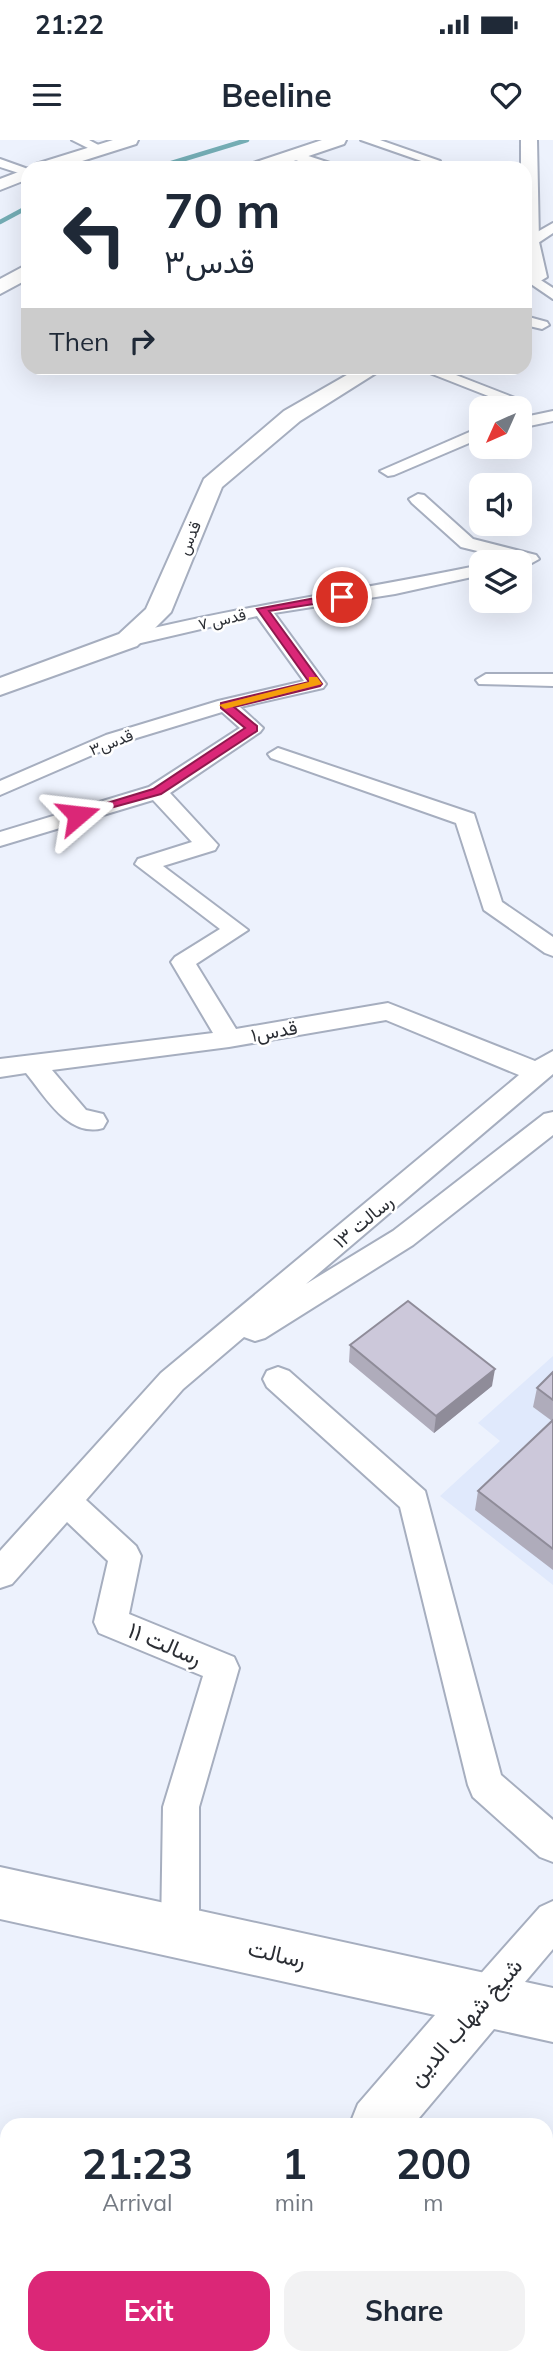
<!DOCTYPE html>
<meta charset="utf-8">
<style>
:root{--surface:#fff;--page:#f2f2f3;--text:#1f2937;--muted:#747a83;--accent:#db2777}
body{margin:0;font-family:Mulish,Vazirmatn,sans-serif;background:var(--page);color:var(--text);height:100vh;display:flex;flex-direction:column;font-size:26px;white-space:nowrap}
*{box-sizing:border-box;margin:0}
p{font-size:23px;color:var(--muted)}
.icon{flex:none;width:38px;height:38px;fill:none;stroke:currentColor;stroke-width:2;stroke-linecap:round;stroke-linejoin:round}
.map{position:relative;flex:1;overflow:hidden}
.sheet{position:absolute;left:0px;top:1978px;width:553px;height:247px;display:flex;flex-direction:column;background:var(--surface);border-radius:21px 21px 0 0;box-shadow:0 7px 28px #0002}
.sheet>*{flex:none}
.banner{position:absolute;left:21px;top:21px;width:511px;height:214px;border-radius:21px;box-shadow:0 7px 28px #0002;background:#fff;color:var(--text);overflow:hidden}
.needle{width:46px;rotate:225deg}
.buttons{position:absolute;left:469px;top:256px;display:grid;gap:14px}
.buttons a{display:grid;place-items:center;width:63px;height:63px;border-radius:14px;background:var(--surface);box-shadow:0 7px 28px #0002;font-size:35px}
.pin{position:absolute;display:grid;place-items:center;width:60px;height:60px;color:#fff;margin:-30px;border:4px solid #fff;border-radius:50%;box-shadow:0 2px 7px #0007}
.me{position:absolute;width:77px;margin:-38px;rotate:73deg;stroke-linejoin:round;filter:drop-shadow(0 0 5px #0008)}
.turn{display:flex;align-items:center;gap:24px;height:147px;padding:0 28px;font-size:32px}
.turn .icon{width:91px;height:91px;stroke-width:2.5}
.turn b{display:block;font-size:49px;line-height:60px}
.then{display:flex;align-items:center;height:66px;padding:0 28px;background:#0003;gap:14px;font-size:26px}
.eta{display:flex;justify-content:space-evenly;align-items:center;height:119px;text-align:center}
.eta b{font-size:42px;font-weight:700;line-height:49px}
.action{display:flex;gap:14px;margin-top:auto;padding:14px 28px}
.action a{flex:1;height:80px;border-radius:21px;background:var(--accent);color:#fff;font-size:28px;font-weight:700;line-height:80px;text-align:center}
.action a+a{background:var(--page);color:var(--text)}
.status{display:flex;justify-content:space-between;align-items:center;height:49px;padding:0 35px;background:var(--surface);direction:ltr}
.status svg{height:19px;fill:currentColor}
header{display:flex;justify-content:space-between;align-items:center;height:91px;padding:0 28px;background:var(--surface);font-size:32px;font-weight:700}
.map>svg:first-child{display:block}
.built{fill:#e0e9fc}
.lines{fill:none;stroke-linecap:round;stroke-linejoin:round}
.stream{stroke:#74adb5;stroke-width:4.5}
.street-casing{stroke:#a6aebf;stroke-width:4}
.secondary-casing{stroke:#a6aebf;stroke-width:4}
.street{fill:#fff;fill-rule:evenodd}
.secondary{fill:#fff;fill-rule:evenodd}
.wall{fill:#afacbb}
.shaded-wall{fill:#8f8c99}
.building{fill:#ccc8da;stroke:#8f8c99;stroke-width:2}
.route{fill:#db2777;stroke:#8e194d;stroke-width:2}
.slow{fill:#f59e0b}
.labels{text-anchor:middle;stroke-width:5;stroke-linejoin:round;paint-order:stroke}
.far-street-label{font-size:16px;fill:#2b2e34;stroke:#fff}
.street-label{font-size:19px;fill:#2b2e34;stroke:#fff}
.near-street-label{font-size:23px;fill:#2b2e34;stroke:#fff}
</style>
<div class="status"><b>21:22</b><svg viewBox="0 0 49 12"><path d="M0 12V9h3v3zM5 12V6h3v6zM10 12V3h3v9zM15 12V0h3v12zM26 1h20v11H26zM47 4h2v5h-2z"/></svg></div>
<header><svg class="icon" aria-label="menu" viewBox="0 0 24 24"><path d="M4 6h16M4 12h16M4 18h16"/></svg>Beeline<svg class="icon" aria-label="heart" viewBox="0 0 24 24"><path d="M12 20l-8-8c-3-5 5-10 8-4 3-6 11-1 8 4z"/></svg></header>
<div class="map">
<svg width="553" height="2224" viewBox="0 0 553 2224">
<rect width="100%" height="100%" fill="#edf2fd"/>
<!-- built -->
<path class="built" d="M553,1216v229l-113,-89 60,-55 -22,-18z"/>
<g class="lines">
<!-- stream -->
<path class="stream" d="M155,28l92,-28
M0,82l28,-15"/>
<defs>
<path id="street" d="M72,0h17l17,9 -10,3z
M361,0h19l60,21 -10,3z
M293,11l43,14 2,3h-18l-31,-10 -2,-3z
M0,19l28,10v7l-28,-9z
M553,83v10l-18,12h-10v-6z
M536,137l17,11v11l-22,-15 -2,-3z
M525,176l22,6 2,3 -7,4 -17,-4z
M417,228h21l77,30 -2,3h-12z
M553,271v10l-33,7v-10z
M481,287v11l-87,37 -6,1 -8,-5z
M418,354l6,1 49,44 63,16 3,4 -9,5 -69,-17 -49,-44 -3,-4z
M481,425v10l-86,19 -121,19 52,71 -3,4 -83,19 23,21 -3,4 -90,61 48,52 -3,5 -52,16 85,64 -52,34 40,65 152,-26 147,58 18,-10v23l-247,210 87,-53 151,-117 9,-2v23l-140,110 -148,93 -10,3 -11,-4 -61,52 -97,111 50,46 5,10 -12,58 105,43 5,11 -40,139v125l-6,13 -13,6 -13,-6 -6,-13 2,-125 40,-131 -104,-43 -5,-11 14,-61 -41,-39 -55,62 -12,4v-37l161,-178 358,-298 -133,-55 -157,27 -177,23 34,40 17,4 4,7 -4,7c-35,10 -58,-32 -77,-55l-26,4v-18l213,-26 -42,-71 4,-5 45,-28 -85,-65 3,-5 54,-17 -39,-42 -153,46v-14l149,-45 91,-59 -18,-16 -102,31 -120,52v-14l106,-46 112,-34 86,-20 -47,-65 -129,30 -7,-2 -3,-4 3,-4c119,-30 240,-46 360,-71z
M486,534h67v12l-74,-2 -3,-4z
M278,608l196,66 28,88 51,35v19l-8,-3 -61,-43 -28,-87 -185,-65 -3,-4z
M278,1227l11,4 136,120 76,284 52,45v42l-13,-5 -67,-60 -5,-12 -68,-278 -133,-120 -4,-8 4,-8z
M553,1761v48l-56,66 -14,5 -14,-5 -5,-14 5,-14 71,-80z
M546,2160l7,3v46l-7,-3z"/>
<path id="secondary" d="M113,0h25l-2,4 -76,24h-27l3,-4z
M322,0h24l-2,4 -71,24h-26l3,-4z
M521,0h16l2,102 8,35 -10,6 -10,-6 -2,-12v-97h-4z
M29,28l-1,11 -28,11v-11z
M28,124v15l-28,15v-15z
M359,228h25l-84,53 -78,66 -51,125 -34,34 -137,49v-17l119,-44 27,-25 58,-130 80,-68z
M0,1727l553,121v54l-59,-13 -80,95h-64l8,-20 77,-89 -435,-96z
M146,2217h63l-3,7h-63z"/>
</defs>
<!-- street casing -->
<use href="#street" class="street-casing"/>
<!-- secondary casing -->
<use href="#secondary" class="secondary-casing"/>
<!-- street -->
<use href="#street" class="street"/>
<!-- secondary -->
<use href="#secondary" class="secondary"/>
</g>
<!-- wall -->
<path class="wall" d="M350,1205l142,41 -58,47 -85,-71z
M553,1232v198l-78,-60 3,-19 74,-70 -19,-14 4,-19z"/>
<!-- shaded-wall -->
<path class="shaded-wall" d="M495,1229l-3,17 -58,47 2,-17z"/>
<!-- building -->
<path class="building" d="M408,1161l87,68 -59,47 -86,-71z
M553,1232v28l-16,-12z
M553,1280v129l-75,-58z"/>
<!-- route -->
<path class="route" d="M342,453l4,1v5l-77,12 53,73 -2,2 -86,21 23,19v5l-96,63 -87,24v-5l79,-24 92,-61 -24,-20v-5l88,-21 -52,-73z"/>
<!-- slow -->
<path class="slow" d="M309,537h8l5,7 -97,25 -6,-4 90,-23z"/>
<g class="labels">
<!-- far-street labels -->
<g class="far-street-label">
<text transform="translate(189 398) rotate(-67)" y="6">قدس</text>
<text transform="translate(222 479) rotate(-13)" y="6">قدس ۷</text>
<text transform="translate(111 602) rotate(-21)" y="6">قدس۳</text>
</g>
<!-- street labels -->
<g class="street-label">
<text transform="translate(274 891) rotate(-10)" y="7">قدس۱</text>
<text transform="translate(363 1081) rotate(-40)" y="7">رسالت ۱۳</text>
</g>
<!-- near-street labels -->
<g class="near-street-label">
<text transform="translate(165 1504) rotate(23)" y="8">رسالت ۱۱</text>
<text transform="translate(277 1814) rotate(13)" y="8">رسالت</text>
<text transform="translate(465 1882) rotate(-49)" y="8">شیخ شهاب الدین</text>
</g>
</g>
</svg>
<div class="buttons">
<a><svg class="needle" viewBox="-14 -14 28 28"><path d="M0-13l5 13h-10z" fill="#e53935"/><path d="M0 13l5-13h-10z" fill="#747a83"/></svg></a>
<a><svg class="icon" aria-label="sound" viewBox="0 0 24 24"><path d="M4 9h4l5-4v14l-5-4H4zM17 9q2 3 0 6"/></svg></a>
<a><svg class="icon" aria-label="layers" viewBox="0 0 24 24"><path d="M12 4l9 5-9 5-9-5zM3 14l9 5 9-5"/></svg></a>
</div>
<div class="pin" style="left:342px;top:457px;background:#d93025"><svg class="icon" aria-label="arrive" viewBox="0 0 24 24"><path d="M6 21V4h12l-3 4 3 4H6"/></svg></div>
<svg class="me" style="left:78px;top:675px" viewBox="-20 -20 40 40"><path d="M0-17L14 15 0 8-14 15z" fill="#db2777" stroke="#fff" stroke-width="4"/></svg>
<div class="banner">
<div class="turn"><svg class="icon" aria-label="left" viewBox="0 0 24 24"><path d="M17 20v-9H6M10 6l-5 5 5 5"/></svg><div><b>70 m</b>قدس۳</div></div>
<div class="then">Then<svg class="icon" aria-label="right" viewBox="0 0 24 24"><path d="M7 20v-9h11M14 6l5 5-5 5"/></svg></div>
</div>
<section class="sheet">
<div class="eta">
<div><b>21:23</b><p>Arrival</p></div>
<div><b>1</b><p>min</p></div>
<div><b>200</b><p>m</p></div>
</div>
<div class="action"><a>Exit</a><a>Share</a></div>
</section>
</div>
